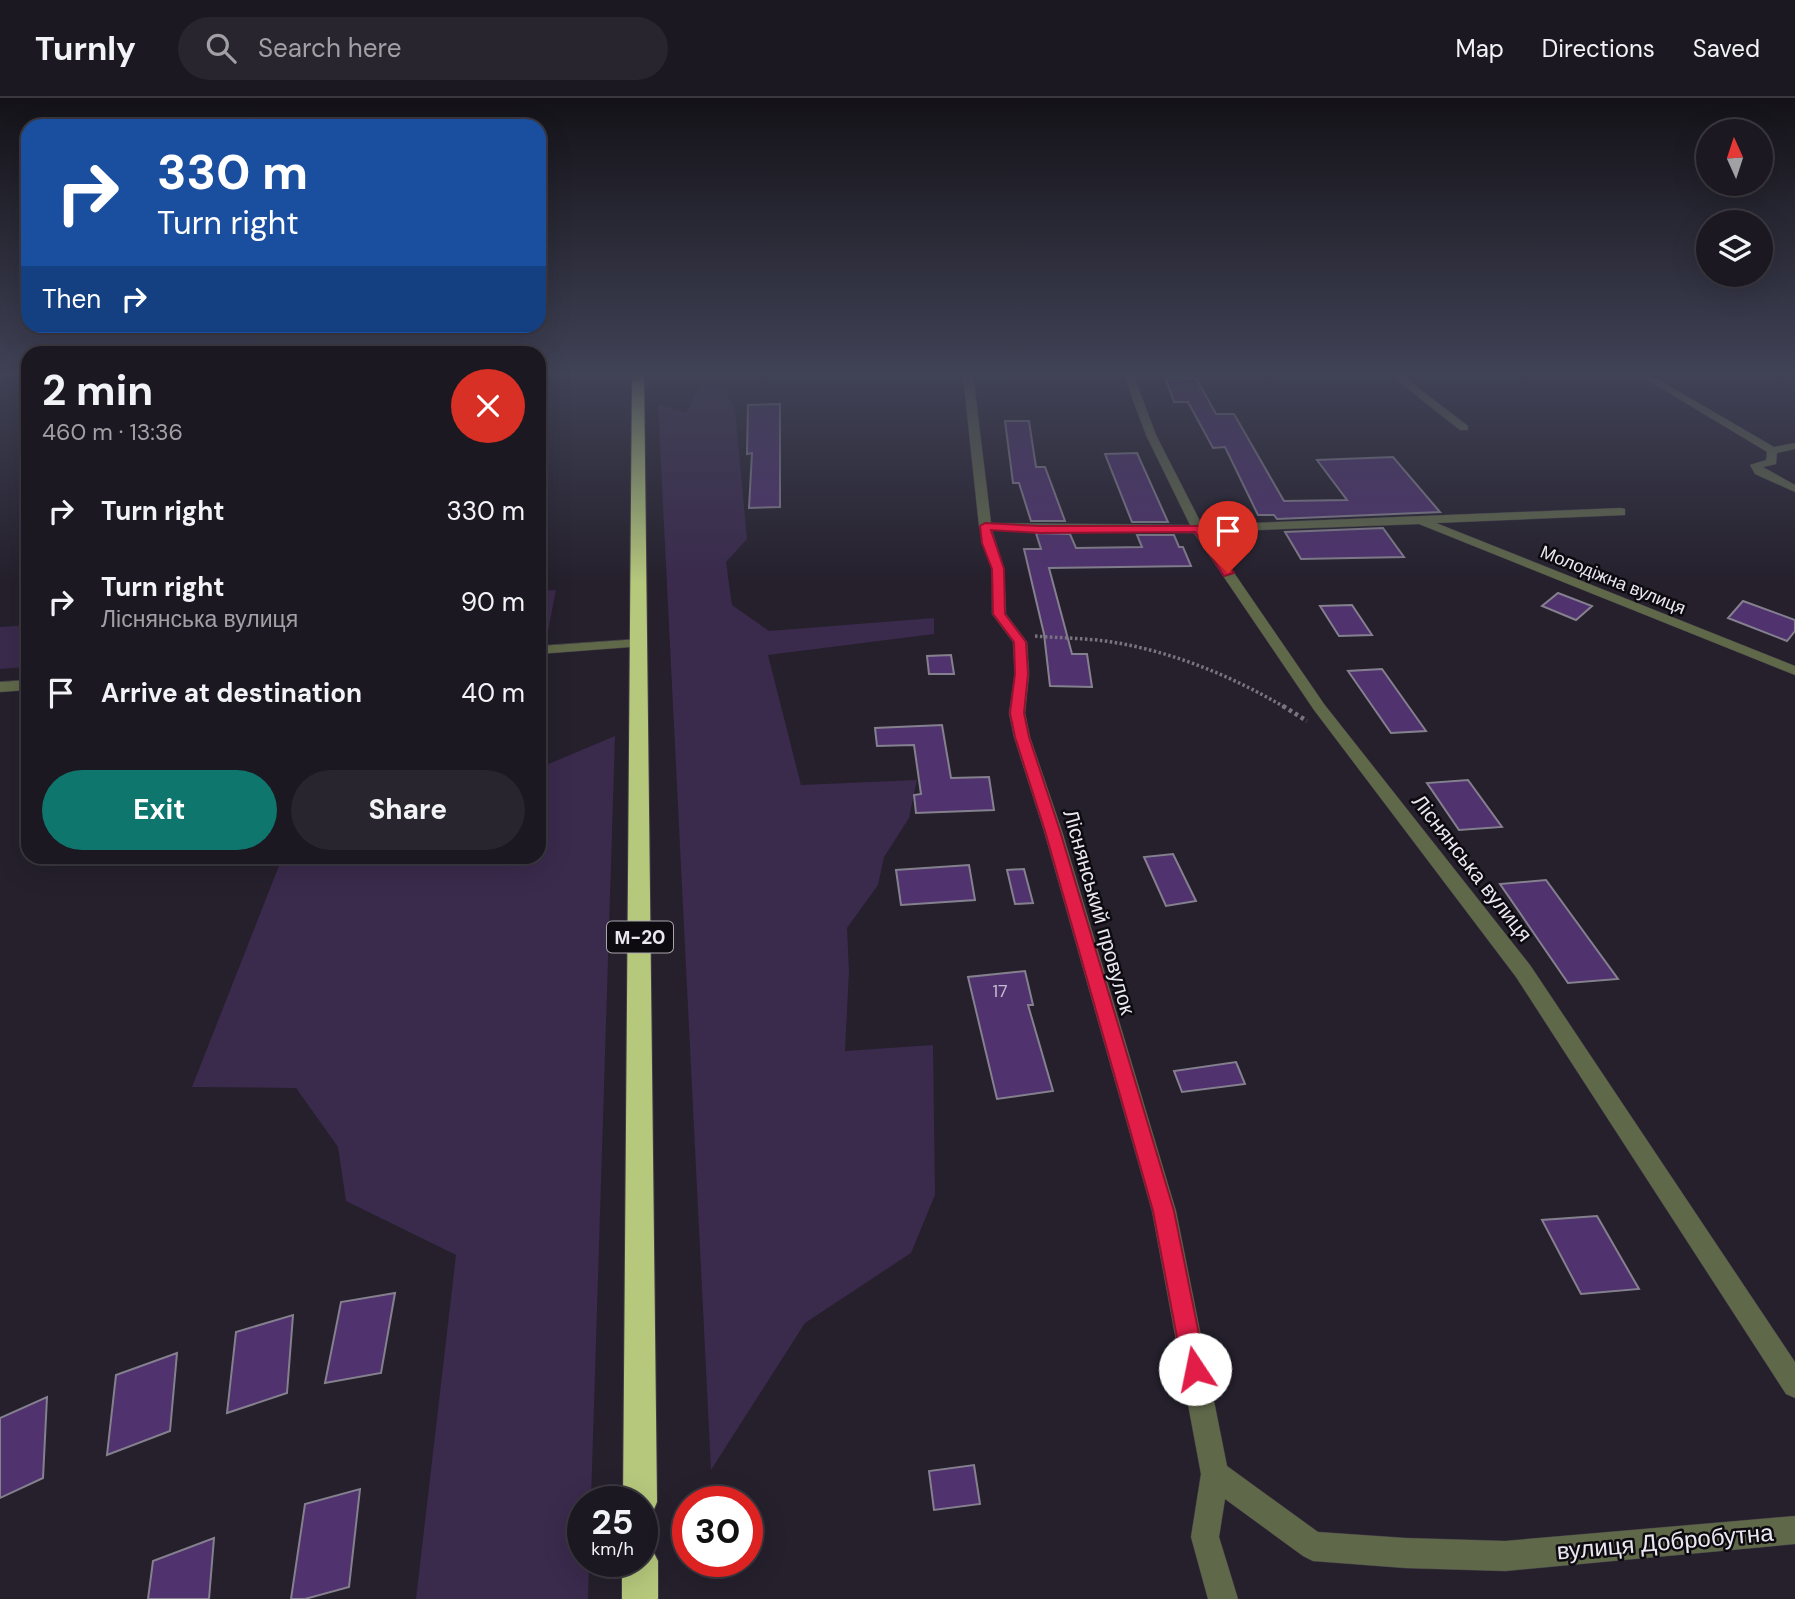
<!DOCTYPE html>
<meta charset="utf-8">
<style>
:root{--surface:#1c1821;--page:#29252e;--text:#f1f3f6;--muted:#a0a0a5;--line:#3a373f;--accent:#0f766e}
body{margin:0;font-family:"DM Sans",sans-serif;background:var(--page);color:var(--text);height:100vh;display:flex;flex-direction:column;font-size:26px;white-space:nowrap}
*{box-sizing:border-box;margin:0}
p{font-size:23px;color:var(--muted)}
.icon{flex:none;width:38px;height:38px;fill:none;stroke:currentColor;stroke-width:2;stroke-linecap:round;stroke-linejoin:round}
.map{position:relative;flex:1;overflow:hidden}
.panel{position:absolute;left:21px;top:248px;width:525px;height:518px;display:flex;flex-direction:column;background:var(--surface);border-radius:21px;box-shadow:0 7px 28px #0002,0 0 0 2px var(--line)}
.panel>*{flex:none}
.guide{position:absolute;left:21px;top:21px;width:525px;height:214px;border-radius:21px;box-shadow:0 7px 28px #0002,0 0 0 2px var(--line);background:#1a4fa0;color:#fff;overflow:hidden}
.needle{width:46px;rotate:357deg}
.tools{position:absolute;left:1696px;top:21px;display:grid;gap:14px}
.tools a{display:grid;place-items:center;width:77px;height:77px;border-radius:50%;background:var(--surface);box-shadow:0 7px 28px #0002,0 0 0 2px var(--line);font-size:35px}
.speed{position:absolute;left:567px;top:1388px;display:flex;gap:14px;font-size:35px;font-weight:700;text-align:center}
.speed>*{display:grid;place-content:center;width:91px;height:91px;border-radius:50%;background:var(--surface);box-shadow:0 7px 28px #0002,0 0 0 2px var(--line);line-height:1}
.speed small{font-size:18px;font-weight:400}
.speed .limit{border:10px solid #d22;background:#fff;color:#111}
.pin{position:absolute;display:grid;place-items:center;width:60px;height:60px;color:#fff;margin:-72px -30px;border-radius:50% 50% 50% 0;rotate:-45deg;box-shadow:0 0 7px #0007}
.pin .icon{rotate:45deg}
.me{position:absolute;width:77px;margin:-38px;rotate:349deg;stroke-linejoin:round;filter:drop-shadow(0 0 5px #0008)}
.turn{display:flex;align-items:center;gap:24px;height:147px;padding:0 21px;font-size:32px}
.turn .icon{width:91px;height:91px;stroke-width:2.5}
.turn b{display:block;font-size:49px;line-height:60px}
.then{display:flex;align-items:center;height:66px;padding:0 21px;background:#0003;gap:14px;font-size:26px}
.round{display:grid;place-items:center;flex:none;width:74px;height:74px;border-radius:37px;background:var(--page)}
.headline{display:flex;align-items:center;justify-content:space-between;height:119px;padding:0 21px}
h1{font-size:42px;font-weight:700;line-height:52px}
.action{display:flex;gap:14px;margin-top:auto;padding:14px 21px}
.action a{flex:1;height:80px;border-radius:42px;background:var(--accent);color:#fff;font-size:28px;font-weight:700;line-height:80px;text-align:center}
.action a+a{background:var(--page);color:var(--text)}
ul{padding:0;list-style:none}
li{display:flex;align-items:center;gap:21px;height:91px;padding:0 21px}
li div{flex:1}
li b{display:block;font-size:26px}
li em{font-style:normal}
header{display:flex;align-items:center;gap:42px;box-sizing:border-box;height:98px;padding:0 35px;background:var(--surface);border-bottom:2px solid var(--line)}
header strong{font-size:33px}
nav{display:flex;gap:38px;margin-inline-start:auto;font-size:24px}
.search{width:490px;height:63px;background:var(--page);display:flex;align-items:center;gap:18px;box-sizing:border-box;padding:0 24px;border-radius:38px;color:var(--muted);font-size:26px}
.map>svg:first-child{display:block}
.green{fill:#3a2a4c}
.building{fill:#4f326e;stroke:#85808e;stroke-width:2}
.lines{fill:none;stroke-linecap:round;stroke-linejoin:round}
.street-casing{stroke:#413c47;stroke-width:1}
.highway-casing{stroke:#413c47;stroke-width:2}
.path-far1{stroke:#79747f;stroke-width:3.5;stroke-dasharray:2.5 2.5;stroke-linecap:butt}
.path{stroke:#79747f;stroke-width:4.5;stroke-dasharray:3.5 3.5;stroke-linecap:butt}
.street{fill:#60684a;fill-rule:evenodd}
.highway{fill:#b5c87c;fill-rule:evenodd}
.route{fill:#e11d48;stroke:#92132f;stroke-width:2}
.labels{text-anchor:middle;stroke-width:5;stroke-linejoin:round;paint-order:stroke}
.far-street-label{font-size:18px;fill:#ebe7f0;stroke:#0d0b10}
.number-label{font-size:18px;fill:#c4bad0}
.shield{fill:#0d0b10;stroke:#a8a5ad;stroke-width:2}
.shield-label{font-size:19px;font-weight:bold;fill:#ebe7f0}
.street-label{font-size:21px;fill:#ebe7f0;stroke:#0d0b10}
.near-street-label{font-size:24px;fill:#ebe7f0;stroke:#0d0b10}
</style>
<header>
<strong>Turnly</strong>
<div class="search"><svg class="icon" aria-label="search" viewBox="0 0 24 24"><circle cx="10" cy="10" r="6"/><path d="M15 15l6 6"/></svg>Search here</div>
<nav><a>Map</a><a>Directions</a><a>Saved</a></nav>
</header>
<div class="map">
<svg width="1795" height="1501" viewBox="0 0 1795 1501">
<rect width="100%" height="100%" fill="#25202c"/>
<!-- green -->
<path class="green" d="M701,286l21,1 13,25 12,129 -21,23 6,43 37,26 165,-13v16l-166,21 33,130 116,-5 -8,38 -25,39 -6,28 -31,43 2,43 -4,80 88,-6 2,150 -24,58 -106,70 -94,147 -53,-1066 28,9z
M556,492l-8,41h-9v-40z
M28,527v42l-28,2v-42z
M615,638l-24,765 -8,1v59h6l-1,38h-172l40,-344 -110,-54 -8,-54 -42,-59 -104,-1 90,-229h257v-90z"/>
<!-- building -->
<path class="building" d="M1165,279l31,1 20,36h18l50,87 63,-1 -30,-40 76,-3 47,55 -163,7 -3,-4h-16l-33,-68 -12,1 -25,-46h-14z
M780,306v103l-31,1 3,-55 -5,1 1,-49z
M1005,323h24l7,46h9l20,54h-34l-12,-38h-6z
M1137,355l31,69h-36l-27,-68z
M1383,430l21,29 -103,2 -16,-27z
M1036,435l34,1 6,14 66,-1 -5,-12h37l5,12h4l8,19 -142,2 23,86h15l5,33 -42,-1 -6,-52 -20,-85h17z
M1558,495l34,13 -16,14 -34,-14z
M1743,503l52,19v11l-8,10 -59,-23z
M1352,507l20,30 -33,1 -19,-30z
M951,557l3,19h-25l-2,-18z
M1382,571l44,62 -35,2 -43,-62z
M942,627l9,53 38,-1 5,33 -78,3 -2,-18 7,-1 -7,-49 -37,1 -2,-18z
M1468,682l34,47 -43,3 -32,-47z
M1173,756l23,47 -30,5 -22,-49z
M969,767l6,35 -74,5 -5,-35z
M1024,771l9,34 -18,1 -8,-34z
M1546,782l72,99 -50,4 -68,-99z
M1025,873l8,34h-5l25,86 -56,8 -29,-122z
M1236,964l9,22 -63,8 -8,-21z
M1597,1118l42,73 -58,5 -39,-74z
M395,1195l-14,80 -56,10 16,-81z
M293,1217l-6,78 -60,20 9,-81z
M177,1255l-7,78 -63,24 9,-80z
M47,1299l-4,81 -43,20v-80z
M974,1367l6,39 -46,6 -5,-39z
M360,1391l-11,98 -44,12h-14l14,-95z
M214,1440l-5,61h-61l5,-38z"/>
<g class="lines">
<defs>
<path id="street" d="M955,275l18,1 18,149 199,2 -44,-90 -23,-62h10l23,62 46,90 419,-17 4,1v6l-189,8 359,143v9l-376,-151 -213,8 118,172 206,261 265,397v36l-9,-4 -270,-417 -202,-267 -120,-177 -202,-3 12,39 2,45 21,28 2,32 -4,39 5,24 32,94 114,380 51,255 91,66 87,6 100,3 290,-25v28l-290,27 -100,-3 -92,-7 -10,-5 -78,-57 -6,38 19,62h-30l-17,-62 10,-63 -49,-263 -108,-380 -30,-94 -5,-24 6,-39 -2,-32 -21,-28v-45l-13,-43 -16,-150z
M1388,275h11l69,53v4h-8z
M1636,275h11l127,74 21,-4v6l-18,4 -1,11 -13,3 32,18v7l-40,-18 -5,-9 16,-5 1,-8z
M639,541l7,4 -2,3 -105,8v-8z
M28,582v10l-28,2v-10z"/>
<path id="highway" d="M632,275h12l13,1129 -5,12 -10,4v-16h-19z
M642,1446l10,5 6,12v38h-36v-38h20z"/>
</defs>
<!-- street casing -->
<use href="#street" class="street-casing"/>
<!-- highway casing -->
<use href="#highway" class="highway-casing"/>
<!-- path-far1 -->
<path class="path-far1" d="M1035,538c23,2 47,2 70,5 64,9 125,34 181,67"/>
<!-- path -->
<path class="path" d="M1283,608l24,15"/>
<!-- street -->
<use href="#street" class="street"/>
<!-- highway -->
<use href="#highway" class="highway"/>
</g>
<!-- sky -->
<linearGradient id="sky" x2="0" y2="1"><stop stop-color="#141218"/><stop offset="0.57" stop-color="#404256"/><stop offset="1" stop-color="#404256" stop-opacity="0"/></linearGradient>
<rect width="1795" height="485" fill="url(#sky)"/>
<!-- route -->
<path class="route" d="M985,425l55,3h158l4,1 32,46 -10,3 -29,-44 -155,1 -49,-3 13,39 1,45 21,28 2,32 -4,39 5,24 31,94 114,380 32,158 -3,9 -8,3 -9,-3 -3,-9 -30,-158 -108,-380 -30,-94 -5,-24 5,-39 -1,-32 -21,-28 -1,-45 -10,-26 -2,-17z"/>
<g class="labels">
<!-- far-street labels -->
<g class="far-street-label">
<text transform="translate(1613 482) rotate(22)" y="6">Молодіжна вулиця</text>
</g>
<!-- number labels -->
<g class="number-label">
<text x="1000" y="899">17</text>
</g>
<!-- shield labels -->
<rect class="shield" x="607" y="823.5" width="66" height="31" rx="5"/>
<g class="shield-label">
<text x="640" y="846">М-20</text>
</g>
<!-- street labels -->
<g class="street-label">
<text transform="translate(1472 770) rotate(52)" y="7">Ліснянська вулиця</text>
<text transform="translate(1099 814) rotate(74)" y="7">Ліснянський провулок</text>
</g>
<!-- near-street labels -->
<g class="near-street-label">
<text transform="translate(1665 1444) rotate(-5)" y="8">вулиця Добробутна</text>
</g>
</g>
</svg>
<div class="tools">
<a><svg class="needle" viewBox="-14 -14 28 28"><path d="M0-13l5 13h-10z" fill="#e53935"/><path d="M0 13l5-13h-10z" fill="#a0a0a5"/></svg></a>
<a><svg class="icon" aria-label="layers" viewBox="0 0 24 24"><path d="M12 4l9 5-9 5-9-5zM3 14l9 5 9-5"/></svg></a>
</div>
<div class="speed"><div>25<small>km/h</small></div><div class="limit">30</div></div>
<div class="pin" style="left:1228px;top:475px;background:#d93025"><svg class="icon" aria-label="arrive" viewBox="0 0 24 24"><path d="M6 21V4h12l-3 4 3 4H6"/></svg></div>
<svg class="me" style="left:1195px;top:1271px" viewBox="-20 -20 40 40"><circle r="19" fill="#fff"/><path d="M0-13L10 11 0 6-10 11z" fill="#e11d48"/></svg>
<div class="guide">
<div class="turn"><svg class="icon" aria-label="right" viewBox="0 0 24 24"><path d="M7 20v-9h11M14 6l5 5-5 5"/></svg><div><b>330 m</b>Turn right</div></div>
<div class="then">Then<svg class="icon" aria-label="right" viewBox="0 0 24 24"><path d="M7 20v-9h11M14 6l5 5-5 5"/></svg></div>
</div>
<section class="panel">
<div class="headline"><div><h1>2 min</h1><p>460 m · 13:36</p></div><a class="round" style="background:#d93025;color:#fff"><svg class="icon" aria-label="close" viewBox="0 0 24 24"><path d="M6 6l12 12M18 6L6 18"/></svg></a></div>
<ul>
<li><svg class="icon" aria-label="right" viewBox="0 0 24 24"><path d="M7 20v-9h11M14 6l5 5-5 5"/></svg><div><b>Turn right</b></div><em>330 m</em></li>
<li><svg class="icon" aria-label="right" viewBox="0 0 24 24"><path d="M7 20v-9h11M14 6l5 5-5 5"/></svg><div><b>Turn right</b><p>Ліснянська вулиця</p></div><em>90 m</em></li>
<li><svg class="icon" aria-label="arrive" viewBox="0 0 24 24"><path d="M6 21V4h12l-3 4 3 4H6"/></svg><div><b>Arrive at destination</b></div><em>40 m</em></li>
</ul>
<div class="action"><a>Exit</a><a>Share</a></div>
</section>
</div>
